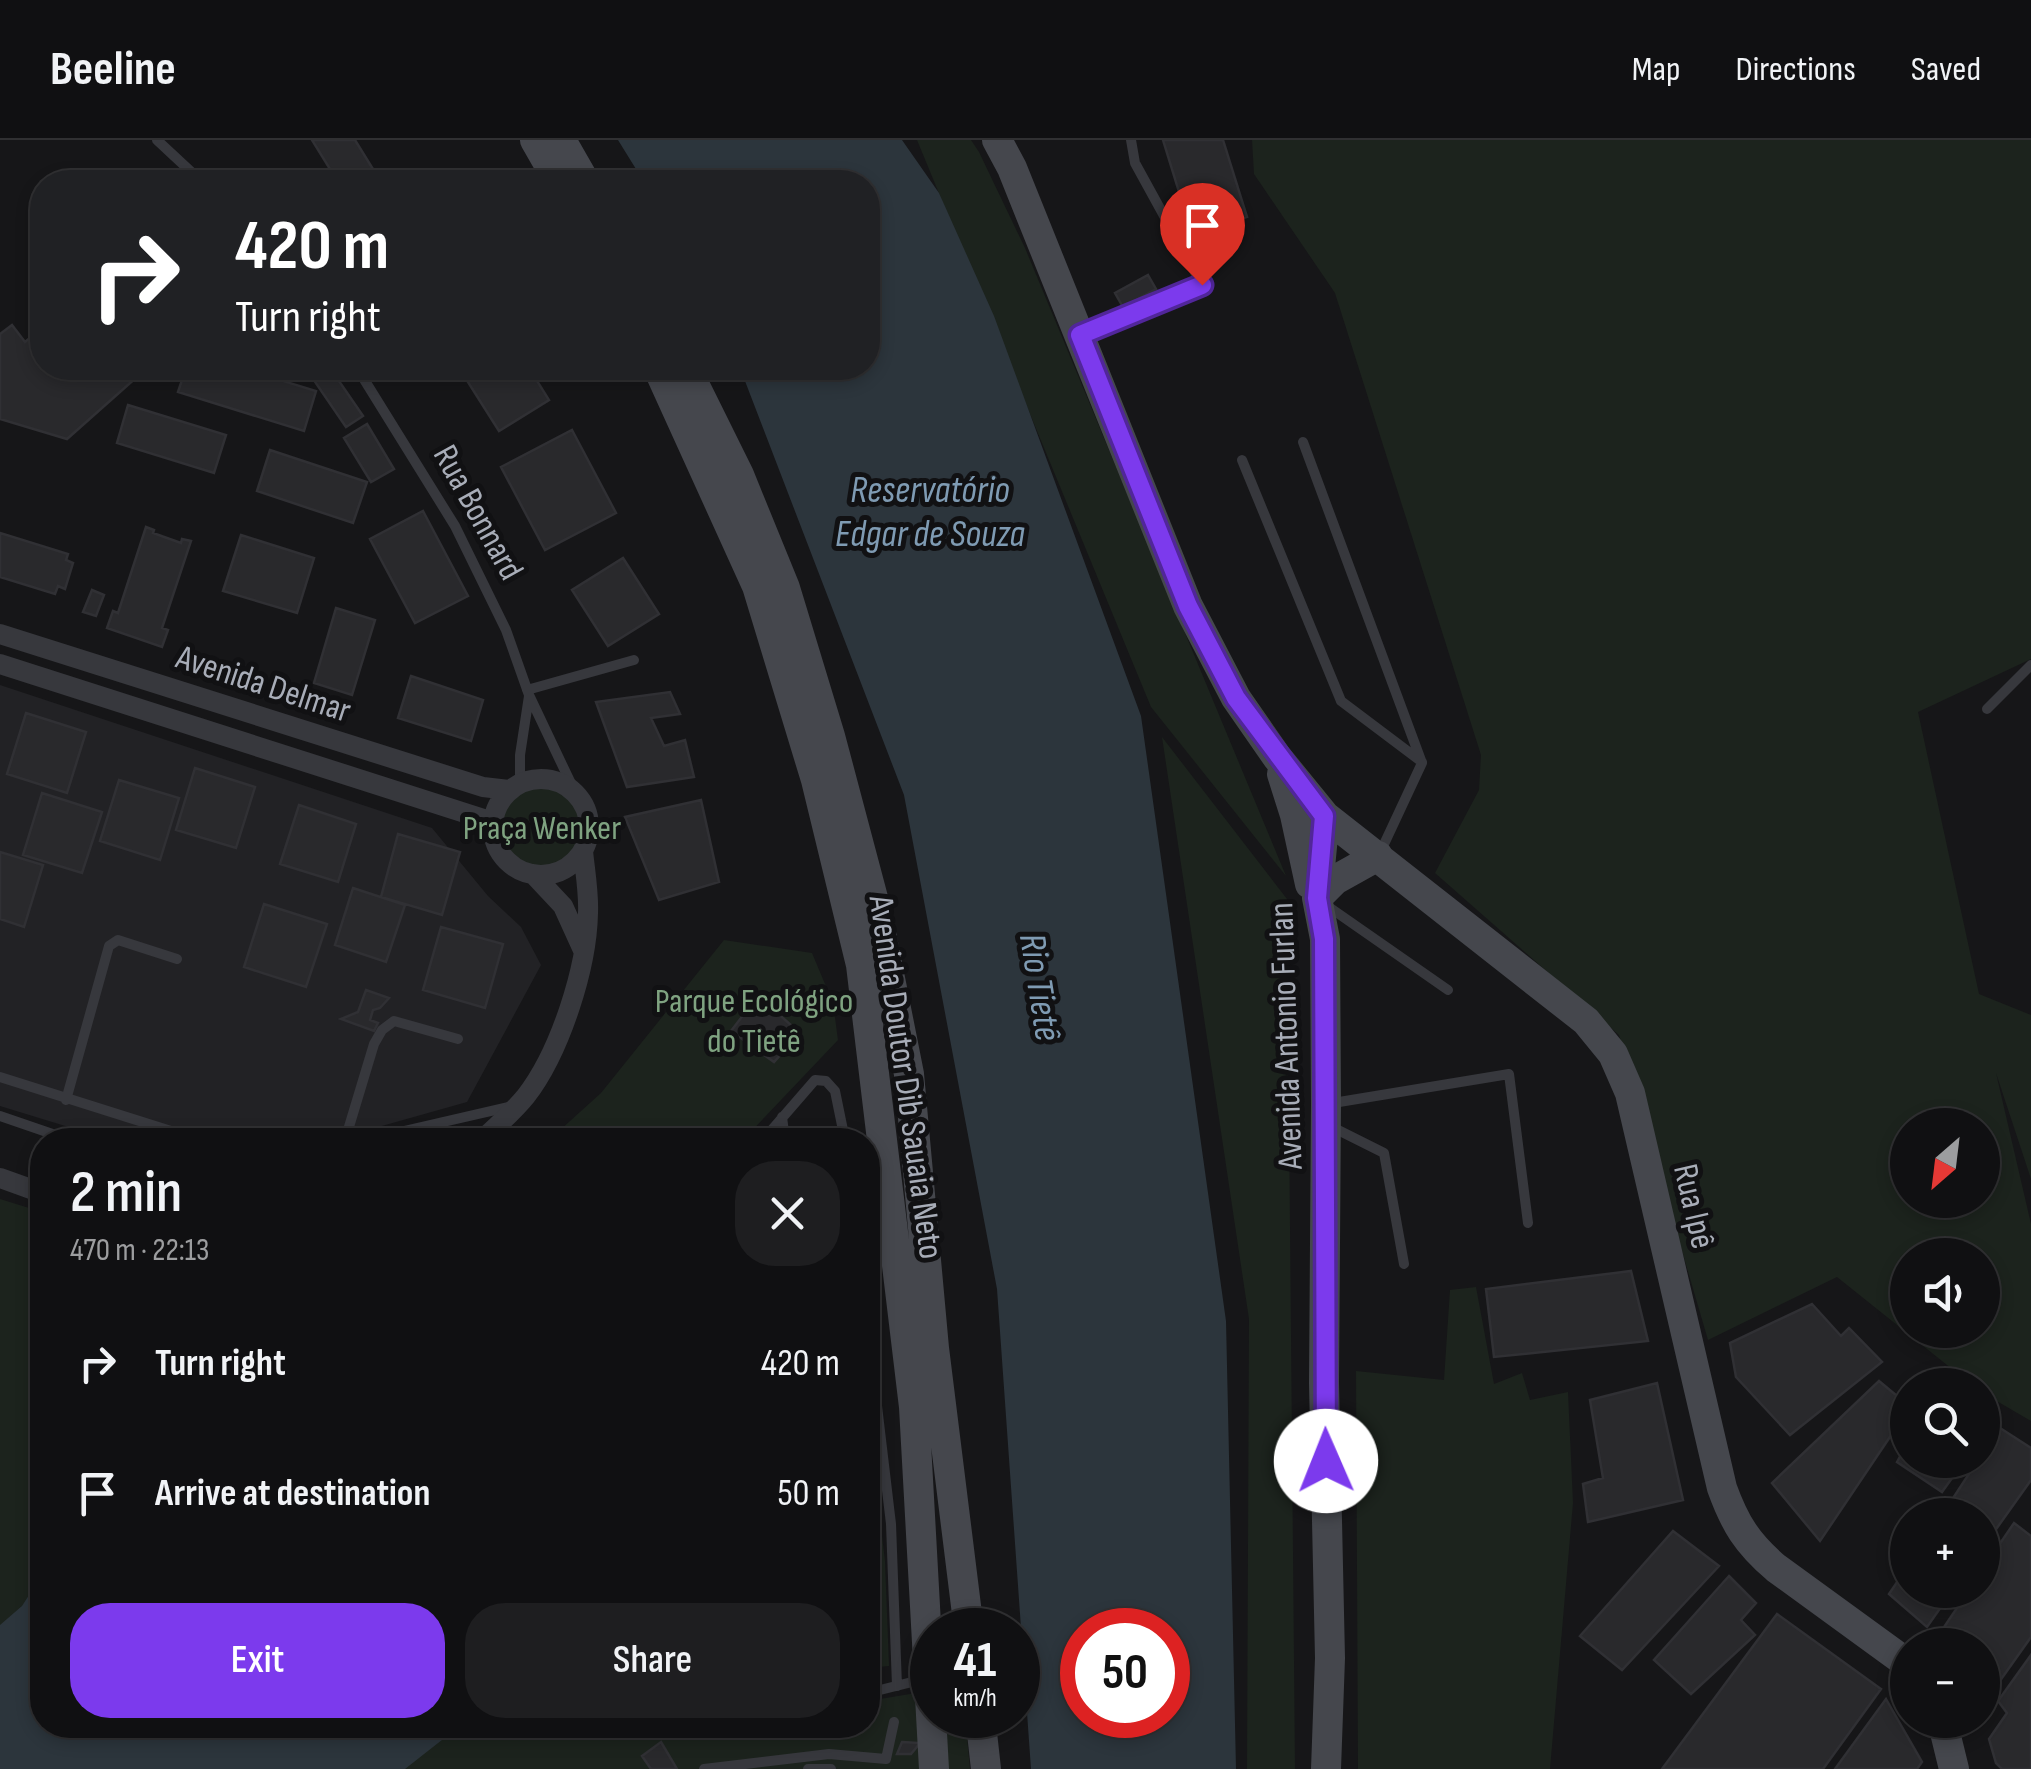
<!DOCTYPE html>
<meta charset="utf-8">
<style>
:root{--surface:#101012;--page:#1e1e20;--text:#f1f3f6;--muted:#9c9d9f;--line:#303032;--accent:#7c3aed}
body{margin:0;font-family:"Sofia Sans Condensed",sans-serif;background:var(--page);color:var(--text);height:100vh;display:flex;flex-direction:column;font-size:38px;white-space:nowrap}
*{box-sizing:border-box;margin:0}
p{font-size:32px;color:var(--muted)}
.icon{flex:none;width:55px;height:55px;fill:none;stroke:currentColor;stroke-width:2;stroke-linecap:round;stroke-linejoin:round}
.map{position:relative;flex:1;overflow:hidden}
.drawer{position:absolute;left:30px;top:988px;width:850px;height:610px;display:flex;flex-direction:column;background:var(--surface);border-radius:40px;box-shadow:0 5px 15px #0003,0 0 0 2px var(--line)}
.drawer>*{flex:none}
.top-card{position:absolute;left:30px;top:30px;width:850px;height:210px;border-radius:40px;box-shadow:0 5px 15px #0003,0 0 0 2px var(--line);background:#202124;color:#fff;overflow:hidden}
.needle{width:65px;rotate:208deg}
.controls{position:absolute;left:1890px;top:968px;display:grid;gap:20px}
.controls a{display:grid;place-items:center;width:110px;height:110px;border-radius:50%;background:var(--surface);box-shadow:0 5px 15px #0003,0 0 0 2px var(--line);font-size:50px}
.speed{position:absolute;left:910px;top:1468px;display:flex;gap:20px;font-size:50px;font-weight:700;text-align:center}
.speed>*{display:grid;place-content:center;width:130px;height:130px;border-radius:50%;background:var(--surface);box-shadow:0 5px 15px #0003,0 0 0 2px var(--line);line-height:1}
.speed small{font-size:25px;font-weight:400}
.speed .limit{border:15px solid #d22;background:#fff;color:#111}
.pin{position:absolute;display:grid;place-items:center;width:85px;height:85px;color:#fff;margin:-102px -42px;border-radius:50% 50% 50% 0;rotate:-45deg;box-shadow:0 0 10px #0007}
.pin .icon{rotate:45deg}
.me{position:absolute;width:110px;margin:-55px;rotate:359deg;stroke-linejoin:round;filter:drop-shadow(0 0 8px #0008)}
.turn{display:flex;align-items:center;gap:35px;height:210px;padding:0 40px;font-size:45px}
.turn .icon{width:130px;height:130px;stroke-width:2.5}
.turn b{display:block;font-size:70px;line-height:85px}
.round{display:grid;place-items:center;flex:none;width:105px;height:105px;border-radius:40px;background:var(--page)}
.head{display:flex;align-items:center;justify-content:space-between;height:170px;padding:0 40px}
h1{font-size:60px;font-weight:600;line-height:75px}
.cta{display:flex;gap:20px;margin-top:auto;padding:20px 40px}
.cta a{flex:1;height:115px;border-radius:40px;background:var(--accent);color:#fff;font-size:40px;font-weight:600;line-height:115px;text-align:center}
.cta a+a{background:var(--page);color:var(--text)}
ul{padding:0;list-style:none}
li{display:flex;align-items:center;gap:30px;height:130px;padding:0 40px}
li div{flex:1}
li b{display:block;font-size:38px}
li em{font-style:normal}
header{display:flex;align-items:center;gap:60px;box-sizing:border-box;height:140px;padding:0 50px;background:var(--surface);border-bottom:2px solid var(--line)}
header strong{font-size:48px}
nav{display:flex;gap:55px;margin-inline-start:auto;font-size:35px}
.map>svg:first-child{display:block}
.built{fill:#222225}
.green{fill:#1c231d;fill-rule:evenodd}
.water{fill:#2c353c;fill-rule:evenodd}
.building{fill:#29292c;stroke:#303034;stroke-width:2.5}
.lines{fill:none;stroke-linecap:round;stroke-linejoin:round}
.lane{stroke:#37383d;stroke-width:10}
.street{stroke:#37383d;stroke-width:20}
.secondary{stroke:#45474d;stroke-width:30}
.route-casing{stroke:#51269a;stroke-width:25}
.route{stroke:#7c3aed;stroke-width:18}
.labels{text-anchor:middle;stroke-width:10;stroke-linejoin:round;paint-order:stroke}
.street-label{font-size:35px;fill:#a8adb8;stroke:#111113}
.park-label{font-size:35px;fill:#7fa381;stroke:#111113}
.water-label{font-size:38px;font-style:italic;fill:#7f9bb3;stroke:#111113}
</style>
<header>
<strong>Beeline</strong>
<nav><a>Map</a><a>Directions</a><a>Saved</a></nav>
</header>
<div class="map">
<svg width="2031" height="1629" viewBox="0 0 2031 1629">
<rect width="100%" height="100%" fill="#161618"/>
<!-- built -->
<path class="built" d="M0,545l432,143 56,68 33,31 20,38 -74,137 -103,29 -53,9h-200l-111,-34z"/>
<!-- green -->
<path class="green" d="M917,0h54l8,12 46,96 261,628 -135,-169z
M1252,0h779v519l-113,53 61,282 52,21v164l-35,-106 35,151v197l-48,-28 -1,-8h-10l-135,-108 -129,63 -89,-305 -184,-162 44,-83 2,-35 -146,-462 -81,-119zM1908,985h74v75h-74zM1908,1115h74v75h-74z
M1162,597l125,162 8,870h-48l2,-450z
M502 687a40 40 0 1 1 80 0a40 40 0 1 1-80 0Z
M724,800l88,13 21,50 5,37 -95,100h-194l52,-47z
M0,1059l42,13v513h826v-24l54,-9 6,77h-928z
M1476,1147l18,97 28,-11 8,27 38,-8 5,111 -23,266h-192l-2,-398 88,9 6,-90z
M868,1278l17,143 4,105 -21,2z
M947,1575h18l5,54h-23z"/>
<!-- water -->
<path class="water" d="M618,0h284l37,53 55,123 147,400 85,605 10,448h-205l-34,-480 -93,-494 -164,-427h128v-186h-224zM1082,1490h86v85h-86z
M42,1435v150h419l-56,44h-405v-144l22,-19z"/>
<!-- building -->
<path class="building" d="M312,0h43l26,42h-43z
M1163,0h60l24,77 -55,17z
M1148,135l8,14 -33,18 -8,-14z
M12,185l13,17 17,-14v40h105l-80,71 -67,-20v-85z
M186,228h55l75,23 -12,40 -126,-39z
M324,228h6l33,48 -17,11 -35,-51z
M485,228h44l20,32 -50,31 -33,-52z
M128,265l98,30 -12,38 -97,-30z
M367,284l27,45 -23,13 -27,-44z
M572,290l44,83 -71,37 -44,-83z
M270,310l97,32 -14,41 -96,-32z
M423,371l45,85 -53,27 -45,-84z
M146,387l8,3 -1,3 28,10 1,-4 9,2 -29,87 6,2 -6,17 -55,-19 6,-17 5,2z
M0,393l68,21 -2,6 7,3 -8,26 -7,-3 -3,8 -55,-17z
M241,395l73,23 -17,55 -74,-22z
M623,418l36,56 -51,32 -36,-56z
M92,450l12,5 -8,21 -13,-4z
M336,468l39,12 -23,75 -38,-12z
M411,536l72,24 -12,41 -73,-23z
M670,552l10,22 -29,4 13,28 21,-6 9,37 -67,10 -31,-85z
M26,573l60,19 -19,61 -60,-19z
M195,628l60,19 -19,61 -60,-18z
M119,640l60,18 -19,62 -60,-19z
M42,653l60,19 -20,61 -59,-18z
M701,660l18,82 -60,18 -34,-83z
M299,665l57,19 -18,58 -58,-18z
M398,694l62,18 -18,63 -61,-18z
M0,712l43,13 -19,62 -24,-8z
M353,748l52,17 -19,57 -51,-17z
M264,764l63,20 -21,63 -62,-20z
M441,787l62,17 -18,64 -62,-18z
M366,850l23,8 -9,10 -7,2 -3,10 8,3 -4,8 -33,-12 17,-7z
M758,856l42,37 -26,29 -43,-31z
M1631,1131l17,70 -154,16 -8,-68z
M1812,1164l29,32 8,-8 33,34 -92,73 -54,-58 -6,-34z
M1879,1241l29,24v5l-88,131 -48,-58z
M1657,1243l26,117 -95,22 -5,-38 20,-6 -13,-78z
M2000,1288l31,20v32l-49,69v-34h-40l36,-55h4v-6z
M1908,1302v18h57l-23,32 -45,-30z
M2014,1383l17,13v101l-39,55 -10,-7v-40h-50l37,-55h13v-20z
M1673,1391l46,35 -97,104 -42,-34z
M1908,1426v24h45l-26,37 -38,-33z
M1729,1436l27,27 -15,17 14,15 -64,59 -37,-34z
M1777,1474l104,75 -58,80h-161z
M2031,1515v114h-29l-6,-6 -7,-24 18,-26 -9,-12z
M1886,1559l36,63 -5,7h-82z
M661,1602l16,27h-26l-9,-13z
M902,1602l18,1 -9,11h-14z"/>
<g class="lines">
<!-- lane -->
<path class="lane" d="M157,0l45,42
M1080,195l122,-50 -67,-122 -4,-23
M357,228l98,158 51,104 23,65 47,99
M1303,302l119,321 -43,92
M1242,320l99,241 81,61
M527,550l107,-30
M1987,569l44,-44
M520,644v-29l9,-59
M1326,765l122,85
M0,937l171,54 14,9
M66,960l43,-154 9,-6 59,19
M1327,964l182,-30 19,149
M0,976l70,24
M782,977l3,23
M1332,987l52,26 20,111
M345,1000l29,-96 8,-14 12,-9 64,18
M365,1000l148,-34
M763,1000l52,-60 11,1 9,10 10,49
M868,1190l23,194 6,162
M868,1553l56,-14
M704,1629l125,-15 57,5 8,-37
M808,1629h23"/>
<!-- street -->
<path class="street" d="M0,494l483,153 26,3
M0,524l493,158
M493 687a48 48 0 1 1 96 0a48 48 0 1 1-96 0Z
M533,734l30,32 20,44
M482,1000c15,-14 31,-28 44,-44 34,-44 61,-128 62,-183 1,-20 -3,-42 -5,-62
M0,1038l42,15"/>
<!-- secondary -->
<path class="secondary" d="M535,0l24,42
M561,0l24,42
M997,0l15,28 176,438 48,92 41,59 48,59 261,205 27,33 17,39 92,395c13,36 25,55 54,80l132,96
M658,228l99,218 59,194 45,185 53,442 20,362
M686,228l53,107 46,113 45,148 47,177 32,161 25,274 35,282
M1282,634l13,41 15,69
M1325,676l-8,82 8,41 1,165 -2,279 6,275 -4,111
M1317,758l18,-18 43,-24
M980,1575l6,54
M1942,1580l12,49"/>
</g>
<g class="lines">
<defs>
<path id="route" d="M1202,145l-122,50 108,271 48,92 88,118 -7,82 7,41 2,522"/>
</defs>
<!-- route casing -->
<use href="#route" class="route-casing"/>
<!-- route -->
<use href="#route" class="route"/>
</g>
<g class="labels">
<!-- street labels -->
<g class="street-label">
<text transform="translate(479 372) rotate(61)" y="12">Rua Bonnard</text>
<text transform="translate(264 543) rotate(18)" y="12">Avenida Delmar</text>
<text transform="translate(1285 896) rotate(-92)" y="12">Avenida Antonio Furlan</text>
<text transform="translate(907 937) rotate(82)" y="12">Avenida Doutor Dib Sauaia Neto</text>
<text transform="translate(1695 1066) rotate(77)" y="12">Rua Ipê</text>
</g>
<!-- park labels -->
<g class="park-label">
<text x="542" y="699">Praça Wenker</text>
<text x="754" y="872">Parque Ecológico<tspan x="754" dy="40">do Tietê</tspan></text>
</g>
<!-- water labels -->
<g class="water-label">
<text x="930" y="362">Reservatório<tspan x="930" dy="44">Edgar de Souza</tspan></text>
<text transform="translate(1041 847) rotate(81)" y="13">Rio Tietê</text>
</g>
</g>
</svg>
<div class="controls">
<a><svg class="needle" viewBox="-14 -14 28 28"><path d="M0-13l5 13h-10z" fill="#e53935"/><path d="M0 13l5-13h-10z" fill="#9c9d9f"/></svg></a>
<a><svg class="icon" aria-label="sound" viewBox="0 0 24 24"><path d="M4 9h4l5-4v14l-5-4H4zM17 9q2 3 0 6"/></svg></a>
<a><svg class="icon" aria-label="search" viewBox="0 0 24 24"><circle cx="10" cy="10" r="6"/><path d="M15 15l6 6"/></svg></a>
<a>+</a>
<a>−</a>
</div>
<div class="speed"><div>41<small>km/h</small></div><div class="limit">50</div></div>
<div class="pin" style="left:1202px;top:145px;background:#d93025"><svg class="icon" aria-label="arrive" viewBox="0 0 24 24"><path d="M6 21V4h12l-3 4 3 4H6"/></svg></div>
<svg class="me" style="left:1326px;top:1321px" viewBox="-20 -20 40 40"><circle r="19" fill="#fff"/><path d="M0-13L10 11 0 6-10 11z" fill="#7c3aed"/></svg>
<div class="top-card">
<div class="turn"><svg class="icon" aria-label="right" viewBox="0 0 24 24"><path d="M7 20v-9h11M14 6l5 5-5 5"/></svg><div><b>420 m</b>Turn right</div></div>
</div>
<section class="drawer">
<div class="head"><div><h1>2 min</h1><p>470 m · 22:13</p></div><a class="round"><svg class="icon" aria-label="close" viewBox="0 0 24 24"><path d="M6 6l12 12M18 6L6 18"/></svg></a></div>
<ul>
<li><svg class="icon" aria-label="right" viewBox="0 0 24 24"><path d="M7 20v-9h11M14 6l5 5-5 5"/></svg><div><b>Turn right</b></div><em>420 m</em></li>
<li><svg class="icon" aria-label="arrive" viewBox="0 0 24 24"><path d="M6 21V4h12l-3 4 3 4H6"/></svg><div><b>Arrive at destination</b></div><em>50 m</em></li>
</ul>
<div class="cta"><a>Exit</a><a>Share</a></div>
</section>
</div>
